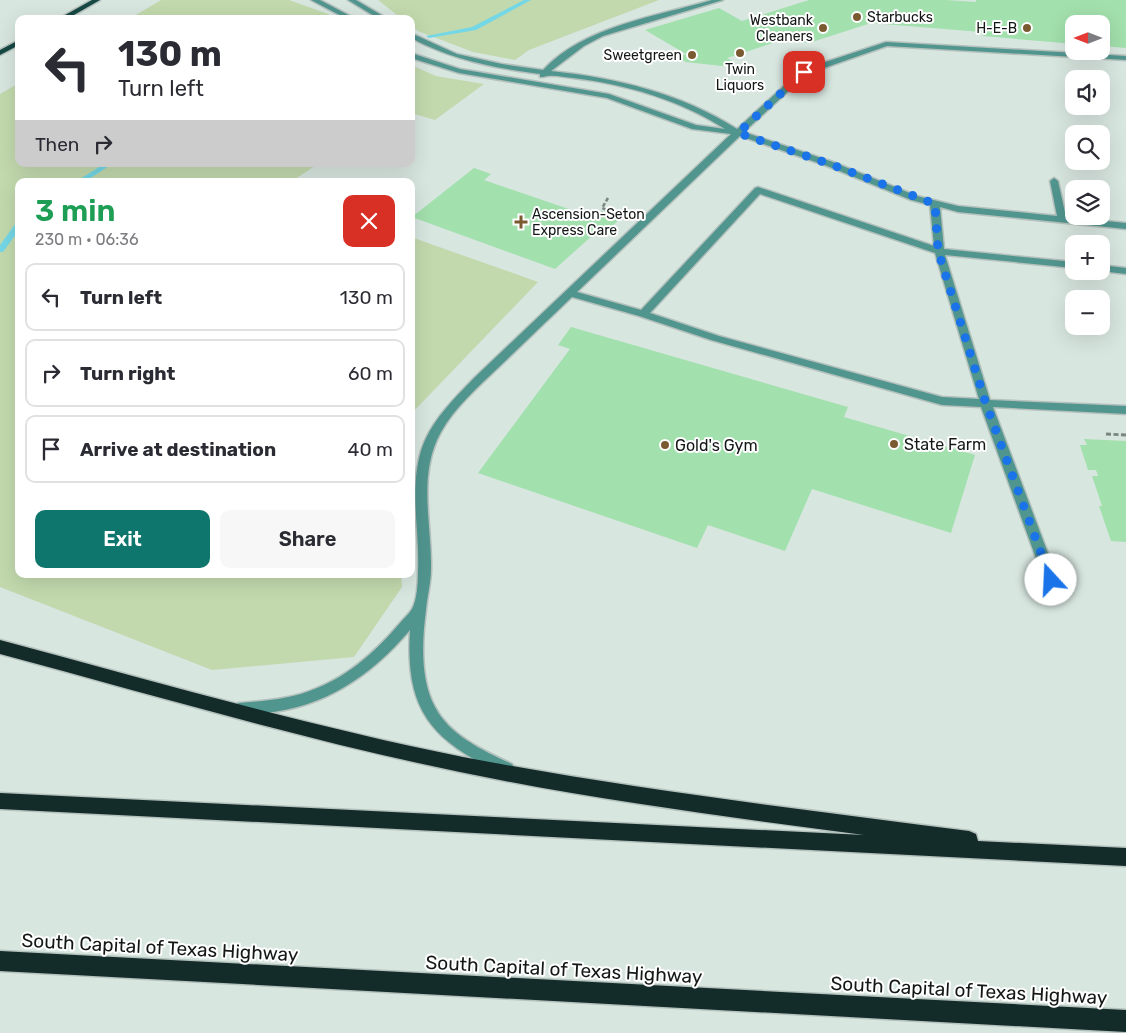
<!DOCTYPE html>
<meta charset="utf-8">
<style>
:root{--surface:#fff;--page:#f7f7f7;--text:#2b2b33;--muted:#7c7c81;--line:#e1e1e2;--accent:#0f766e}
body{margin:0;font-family:Rubik,sans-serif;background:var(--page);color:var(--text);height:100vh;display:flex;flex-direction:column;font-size:19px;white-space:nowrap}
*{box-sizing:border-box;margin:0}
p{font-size:16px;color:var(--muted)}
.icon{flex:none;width:28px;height:28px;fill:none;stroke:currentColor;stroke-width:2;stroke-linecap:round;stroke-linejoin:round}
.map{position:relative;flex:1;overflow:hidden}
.sheet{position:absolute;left:15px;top:178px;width:400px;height:400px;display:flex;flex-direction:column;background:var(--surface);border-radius:10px;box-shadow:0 5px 20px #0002}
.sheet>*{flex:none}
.banner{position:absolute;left:15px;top:15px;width:400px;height:152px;border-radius:10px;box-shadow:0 5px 20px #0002;background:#fff;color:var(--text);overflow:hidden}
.needle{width:32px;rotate:270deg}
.tools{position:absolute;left:1065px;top:15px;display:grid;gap:10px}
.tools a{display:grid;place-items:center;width:45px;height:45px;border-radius:10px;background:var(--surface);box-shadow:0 5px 20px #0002;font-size:25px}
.pin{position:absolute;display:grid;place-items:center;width:42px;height:42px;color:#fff;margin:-21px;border-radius:10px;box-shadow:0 2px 8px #0006}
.me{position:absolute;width:55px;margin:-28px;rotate:340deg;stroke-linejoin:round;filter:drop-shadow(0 0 4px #0008)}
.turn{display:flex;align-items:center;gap:18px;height:105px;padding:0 20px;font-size:22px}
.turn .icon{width:65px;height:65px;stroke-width:2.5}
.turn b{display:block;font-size:35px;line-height:42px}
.then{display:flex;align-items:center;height:48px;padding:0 20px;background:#0003;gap:10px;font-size:19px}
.round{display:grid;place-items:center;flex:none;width:52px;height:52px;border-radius:10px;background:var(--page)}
.head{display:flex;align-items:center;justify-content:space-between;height:85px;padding:0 20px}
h1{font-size:30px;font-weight:600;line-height:38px;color:#1e9e55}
.primary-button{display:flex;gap:10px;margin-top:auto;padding:10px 20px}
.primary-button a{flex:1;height:58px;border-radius:10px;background:var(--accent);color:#fff;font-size:20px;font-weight:600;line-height:58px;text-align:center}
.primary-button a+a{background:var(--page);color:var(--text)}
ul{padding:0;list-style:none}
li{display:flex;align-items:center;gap:15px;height:68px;margin:0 10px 8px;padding:0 10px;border:2px solid var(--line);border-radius:10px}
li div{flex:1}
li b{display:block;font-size:19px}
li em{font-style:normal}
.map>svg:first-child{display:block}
.green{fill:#c2d9ad}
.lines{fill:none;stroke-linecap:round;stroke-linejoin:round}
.stream{fill:#74d7e6;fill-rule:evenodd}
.building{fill:#a2e0ad}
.minor-casing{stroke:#b5c1bc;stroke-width:3}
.major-casing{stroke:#b5c1bc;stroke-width:3}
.highway-casing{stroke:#b5c1bc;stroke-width:3}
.path-far1{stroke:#7a8480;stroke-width:2.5;stroke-dasharray:4 2;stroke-linecap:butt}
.path{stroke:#7a8480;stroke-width:3;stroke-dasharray:5 2.5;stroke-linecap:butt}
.minor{fill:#51958f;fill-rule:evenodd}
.major{fill:#164844;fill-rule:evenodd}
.highway{fill:#132c2a;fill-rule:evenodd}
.route{stroke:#1a73e8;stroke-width:9;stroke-dasharray:0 16.2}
.poi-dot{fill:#7a5a30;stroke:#fff;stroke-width:2}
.labels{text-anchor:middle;stroke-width:4;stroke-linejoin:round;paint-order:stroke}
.far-poi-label{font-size:14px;fill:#131816;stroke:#fff;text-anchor:end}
.poi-label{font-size:16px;fill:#131816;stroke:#fff;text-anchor:start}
.near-street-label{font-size:19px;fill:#131816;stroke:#fff}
</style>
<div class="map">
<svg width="1126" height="1033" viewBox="0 0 1126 1033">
<rect width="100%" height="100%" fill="#d8e6e0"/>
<!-- green -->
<path class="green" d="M161,0h128l39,14 7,5h-206z
M378,0h281l-130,50 -14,10 -42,-8 -55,-21 -7,-5v-7h-9z
M411,65l25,11 48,8 -49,36 -24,-7z
M19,83v81h299l-26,17h-273v393h382l1,13 -48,70 -142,13 -212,-83v-493z
M411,237l127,45 -127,132z"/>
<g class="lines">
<!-- stream -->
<path class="stream" d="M524,0h7l-55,30 -47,8 -3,-2 46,-9z
M104,164h8l-26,17h-9z
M16,223h3v7l-16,22h-3v-7z"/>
</g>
<!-- building -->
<path class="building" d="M809,0h137l30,2v-2h150v48l-25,-2v-22h-27v20l-91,-8 -2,-4 -110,-9 -62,20 -30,-2 -52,17 7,4 -12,4 -36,-4 -9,-5 9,-3 -41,-24 74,-22 23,13z
M474,168l17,6 -7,6 111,38 7,-7 19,7 -11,10 -7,-2 -48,43 -143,-52z
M571,327l277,80 -4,10 131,38 -24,78 -139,-44 -27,62 -77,-26 -11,23 -219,-75 92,-124 -12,-4z
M1084,439l42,2v101l-15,-1 -12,-35h3l-10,-30h6l-2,-6h-8l-8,-25h7z"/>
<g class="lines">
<defs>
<path id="minor" d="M311,0h9l36,19h-9z
M348,0h8l32,19h-9z
M712,0h11l-120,36 -19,10 -33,25c65,7 130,22 186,58l64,-59 85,-28 240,14v4l-239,-14 -80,28 -63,58 89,30 84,34 41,10 99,10 -7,-35 4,-3 4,3 8,36 60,6v6l-168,-17 -18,-5 4,42 130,13v6l-129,-13 45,145 136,6v8l-133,-7 65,173 -2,4h-10l-2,-4 -63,-173 -39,-2 -231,-65 -72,-24 -67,-19c-24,23 -49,47 -73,70 -21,20 -44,40 -58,65 -24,43 -9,92 -10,137 0,14 -4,28 -5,41 -4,30 -6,70 9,97 15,29 49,44 77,57l3,5 -3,5 -5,2 -5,-2c-70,-34 -97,-62 -92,-144 -38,45 -86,78 -146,83 -10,1 -21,4 -30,0l-2,-4 2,-4 5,-2c26,-2 53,-4 78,-15 33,-13 60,-38 83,-65 3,-4 9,-9 12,-14 5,-9 6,-27 6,-37 2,-41 -9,-81 3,-121 9,-29 32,-51 53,-73l257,-244 -39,-5 -85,-31 -148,-25 -48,-15v-5l49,16 149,25 87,31 29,4c-45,-29 -100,-45 -152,-51 -10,-1 -21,-4 -30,-1h-3v-3c-45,-6 -88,-14 -129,-36v-5l46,21 45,10 41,6c41,-44 114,-54 169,-70zM740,136l87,30 84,34 19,5 4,41 -176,-59 -3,1 -114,122 -64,-18zM760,194l175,59 44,146 -37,-2 -223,-61 -69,-23z
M1101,265l25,3v6l-25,-3z"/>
<path id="major" d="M92,0h8l-33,19h-9z
M19,40v5l-19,10v-5z"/>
<path id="highway" d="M0,640c154,41 307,86 463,117 167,32 337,52 506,74l7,3 2,7 148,7v18l-1126,-57v-16l864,42c-135,-18 -270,-35 -404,-63 -155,-32 -307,-77 -460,-118z
M0,951l1126,59v22l-1126,-61z"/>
</defs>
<!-- minor casing -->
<use href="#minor" class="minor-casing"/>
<!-- major casing -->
<use href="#major" class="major-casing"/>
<!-- highway casing -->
<use href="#highway" class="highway-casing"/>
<!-- path-far1 -->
<path class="path-far1" d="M608,198l-6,10 18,7"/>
<!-- path -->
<path class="path" d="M1106,434l20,1"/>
<!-- minor -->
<use href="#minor" class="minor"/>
<!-- major -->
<use href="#major" class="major"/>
<!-- highway -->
<use href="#highway" class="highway"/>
</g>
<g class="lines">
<!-- route -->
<path class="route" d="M804,72l-66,61 92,31 105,40 3,47 48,153 65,176"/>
</g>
<!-- markers -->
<g class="poi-dot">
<circle cx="857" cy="17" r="5"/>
<circle cx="823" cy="28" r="5"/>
<circle cx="1027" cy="28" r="5"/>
<circle cx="740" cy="53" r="5"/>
<circle cx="692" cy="55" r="5"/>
<path d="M518.5 214.5h5v5h5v5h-5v5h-5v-5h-5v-5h5z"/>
<circle cx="894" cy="444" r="5"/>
<circle cx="665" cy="445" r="5"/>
</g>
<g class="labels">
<!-- far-poi labels -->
<g class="far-poi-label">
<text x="867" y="22" text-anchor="start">Starbucks</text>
<text x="813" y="25">Westbank<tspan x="813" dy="16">Cleaners</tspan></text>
<text x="1017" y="33">H-E-B</text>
<text x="682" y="60">Sweetgreen</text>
<text x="740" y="74" text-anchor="middle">Twin<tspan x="740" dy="16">Liquors</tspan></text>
<text x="532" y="219" text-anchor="start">Ascension-Seton<tspan x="532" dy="16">Express Care</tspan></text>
</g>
<!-- poi labels -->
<g class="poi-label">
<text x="904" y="450">State Farm</text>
<text x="675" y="451">Gold's Gym</text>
</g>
<!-- near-street labels -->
<g class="near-street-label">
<text transform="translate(160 947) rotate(3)" y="7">South Capital of Texas Highway</text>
<text transform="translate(564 969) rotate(3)" y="7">South Capital of Texas Highway</text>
<text transform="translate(969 990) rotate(3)" y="7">South Capital of Texas Highway</text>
</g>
</g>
</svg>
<div class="tools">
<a><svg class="needle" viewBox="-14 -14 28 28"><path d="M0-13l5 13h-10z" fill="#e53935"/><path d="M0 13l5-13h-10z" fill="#7c7c81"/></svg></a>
<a><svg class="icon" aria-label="sound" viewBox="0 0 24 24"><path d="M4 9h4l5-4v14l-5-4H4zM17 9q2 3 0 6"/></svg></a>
<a><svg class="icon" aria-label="search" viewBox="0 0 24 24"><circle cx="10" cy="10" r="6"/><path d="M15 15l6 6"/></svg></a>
<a><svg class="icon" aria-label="layers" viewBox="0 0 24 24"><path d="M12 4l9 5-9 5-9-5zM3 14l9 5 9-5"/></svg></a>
<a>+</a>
<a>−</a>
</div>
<div class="pin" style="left:804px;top:72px;background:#d93025"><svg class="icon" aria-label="arrive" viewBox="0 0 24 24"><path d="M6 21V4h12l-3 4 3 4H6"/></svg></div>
<svg class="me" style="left:1051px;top:580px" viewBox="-20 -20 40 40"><circle r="19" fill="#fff"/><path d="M0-13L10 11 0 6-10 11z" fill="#1a73e8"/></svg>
<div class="banner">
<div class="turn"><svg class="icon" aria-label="left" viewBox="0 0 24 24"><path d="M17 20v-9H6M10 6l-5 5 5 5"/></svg><div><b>130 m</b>Turn left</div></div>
<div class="then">Then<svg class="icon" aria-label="right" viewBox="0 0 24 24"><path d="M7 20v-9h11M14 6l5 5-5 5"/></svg></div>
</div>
<section class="sheet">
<div class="head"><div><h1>3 min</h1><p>230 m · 06:36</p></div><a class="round" style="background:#d93025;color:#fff"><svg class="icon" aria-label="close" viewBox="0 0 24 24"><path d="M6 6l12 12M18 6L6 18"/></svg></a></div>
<ul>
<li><svg class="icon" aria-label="left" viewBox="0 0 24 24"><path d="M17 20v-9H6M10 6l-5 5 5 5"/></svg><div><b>Turn left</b></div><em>130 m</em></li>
<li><svg class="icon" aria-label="right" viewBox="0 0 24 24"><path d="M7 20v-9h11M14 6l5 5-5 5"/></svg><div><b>Turn right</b></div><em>60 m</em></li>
<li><svg class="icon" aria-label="arrive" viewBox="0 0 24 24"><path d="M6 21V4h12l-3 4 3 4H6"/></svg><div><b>Arrive at destination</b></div><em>40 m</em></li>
</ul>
<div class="primary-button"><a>Exit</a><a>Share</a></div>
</section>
</div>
